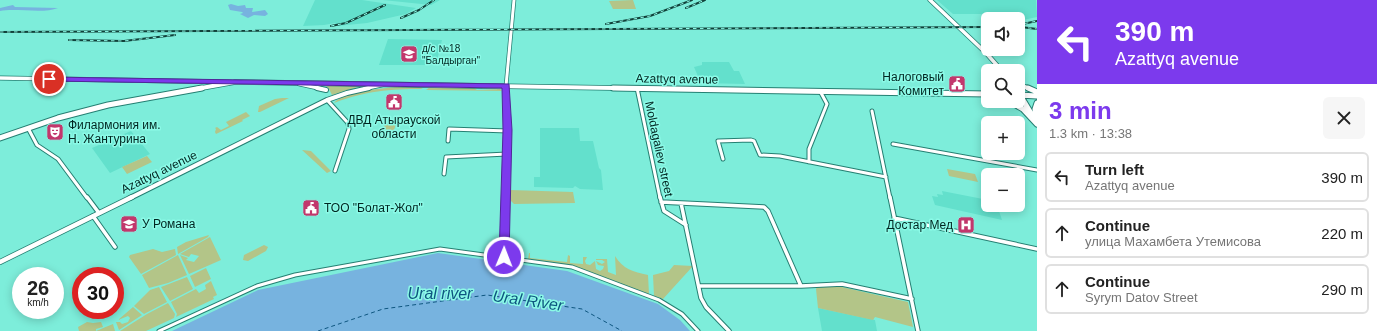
<!DOCTYPE html>
<meta charset="utf-8">
<style>
:root{--surface:#fff;--page:#f6f6f6;--text:#222;--muted:#767676;--line:#e0e0e0;--accent:#7c3aed}
body{margin:0;font-family:Helvetica,sans-serif;background:var(--page);color:var(--text);height:100vh;display:flex;flex-direction:column;font-size:15px;white-space:nowrap}
*{box-sizing:border-box;margin:0}
p{font-size:13px;color:var(--muted)}
.icon{flex:none;width:22px;height:22px;fill:none;stroke:currentColor;stroke-width:2;stroke-linecap:round;stroke-linejoin:round}
.map{position:relative;flex:1;overflow:hidden}
.panel{display:flex;flex-direction:column;background:var(--surface);width:340px}
.panel>*{flex:none}
.banner{background:#7c3aed;color:#fff;overflow:hidden}
.fabs{position:absolute;left:981px;top:12px;display:grid;gap:8px}
.fabs a{display:grid;place-items:center;width:44px;height:44px;border-radius:6px;background:var(--surface);box-shadow:0 2px 10px #0003;font-size:20px}
.speed{position:absolute;left:12px;top:267px;display:flex;gap:8px;font-size:20px;font-weight:700;text-align:center}
.speed>*{display:grid;place-content:center;width:52px;height:52px;border-radius:50%;background:var(--surface);box-shadow:0 2px 10px #0003;line-height:1}
.speed small{font-size:10px;font-weight:400}
.speed .limit{border:6px solid #d22;background:#fff;color:#111}
.pin{position:absolute;display:grid;place-items:center;width:34px;height:34px;color:#fff;margin:-17px;border:2px solid #fff;border-radius:50%;box-shadow:0 1px 4px #0007}
.me{position:absolute;width:44px;margin:-22px;rotate:1deg;stroke-linejoin:round;filter:drop-shadow(0 0 3px #0008)}
.turn{display:flex;align-items:center;gap:14px;height:84px;padding:0 12px;font-size:18px}
.turn .icon{width:52px;height:52px;stroke-width:2.5}
.turn b{display:block;font-size:28px;line-height:34px}
.round{display:grid;place-items:center;flex:none;width:42px;height:42px;border-radius:6px;background:var(--page)}
.headline{display:flex;align-items:center;justify-content:space-between;height:68px;padding:0 12px}
h1{font-size:24px;font-weight:700;line-height:30px;color:var(--accent)}
ul{padding:0;list-style:none}
li{display:flex;align-items:center;gap:12px;height:50px;margin:0 8px 6px;padding:0 4px;border:2px solid var(--line);border-radius:6px}
li div{flex:1}
li b{display:block;font-size:15px}
li em{font-style:normal}
main{display:flex;flex:1;min-height:0}
.map>svg:first-child{display:block}
.built{fill:#63e0cc}
.green{fill:#b3c588}
.water{fill:#77b3df}
.lines{fill:none;stroke-linecap:round;stroke-linejoin:round}
.ferry{stroke:#0e5680;stroke-width:1;stroke-dasharray:4 3;stroke-linecap:butt}
.pedestrian-casing{stroke:#257f72;stroke-width:5}
.minor-far2-casing{stroke:#257f72;stroke-width:4}
.minor-far1-casing{stroke:#257f72;stroke-width:5}
.minor-casing{stroke:#257f72;stroke-width:5.5}
.tertiary-far2-casing{stroke:#257f72;stroke-width:4.5}
.tertiary-far1-casing{stroke:#257f72;stroke-width:6}
.tertiary-casing{stroke:#257f72;stroke-width:6}
.secondary-casing{stroke:#257f72;stroke-width:5}
.primary-far1-casing{stroke:#257f72;stroke-width:5.5}
.primary-casing{stroke:#257f72;stroke-width:7}
.pedestrian{stroke:#fff;stroke-width:3}
.minor-far2{stroke:#fff;stroke-width:2.5}
.minor-far1{stroke:#fff;stroke-width:3}
.minor{stroke:#fff;stroke-width:3.5}
.tertiary-far2{stroke:#fff;stroke-width:3}
.tertiary-far1{stroke:#fff;stroke-width:4}
.tertiary{stroke:#fff;stroke-width:4.5}
.secondary{stroke:#fff;stroke-width:3.5}
.primary-far1{stroke:#fff;stroke-width:4}
.primary{stroke:#fff;stroke-width:5}
.rail-casing{stroke:#114039;stroke-width:2}
.rail{stroke:#8bfae7;stroke-width:1;stroke-dasharray:3.5;stroke-linecap:butt}
.route{fill:#7c3aed;stroke:#51269a}
.labels{text-anchor:middle;stroke-width:3;stroke-linejoin:round;paint-order:stroke}
.far-poi-label{font-size:10px;fill:#002520;stroke:#8bfae7;text-anchor:start}
.poi-label{font-size:12px;fill:#002520;stroke:#8bfae7;text-anchor:start}
.street-label{font-size:12px;fill:#002520;stroke:#8bfae7}
.near-water-label{font-size:16px;font-style:italic;fill:#0e5680;stroke:#8bfae7}
</style>
<main>
<div class="map">
<svg width="1037" height="331" viewBox="0 0 1037 331">
<rect width="100%" height="100%" fill="#7dedda"/>
<!-- built -->
<path class="built" d="M315,0h47l54,8 -10,6 -39,9 -30,3 -2,-3 -11,2 -21,1z
M383,0h57l-9,5z
M937,0h99l1,17 -19,4v-2h-11l-6,-5h-48z
M388,39l54,1 -6,25h-57z
M702,62h27l5,9h5l6,13 -44,-1 -7,-16 8,-2z
M540,128h39l1,13h13l6,27 2,2 2,20 -23,-1 -5,-3 -2,2 -39,-1v-10h6z
M131,131l19,23 -40,19 -18,-25z
M942,191l46,9v5h9l5,15 -67,-15 -3,-9 6,1 -1,-3 6,1z
M818,308l57,12 2,11h-55z"/>
<!-- green -->
<path class="green" d="M633,0l3,9h-23l-4,-8z
M325,85l36,1 -29,9 -3,-6z
M396,87h23l4,2c-33,0 -58,2 -89,14 8,-11 49,-15 62,-16z
M430,87l44,1 3,2 23,-1 2,2 -76,-1z
M282,98h7l-29,14h-2l1,-6 16,-7z
M246,112l4,4 -8,4 1,1 -27,13 -1,-2 1,-3 -1,-1 2,-1 4,3 8,-4 -3,-4z
M385,123l11,1 -5,15h-11z
M302,150l9,1 20,20 -4,2z
M147,156l5,6 -25,12 -5,-7z
M947,169l28,5 3,8 -29,-6z
M510,190l63,2 2,11 -61,1 -4,-4z
M209,235l-1,2 -30,17 -1,-7 9,-5z
M210,237l11,23 -32,14 -9,-19 8,3 -2,2 8,2 5,-6 -8,-2 -2,3 -9,-3z
M264,245l4,2 -2,4 -18,10 -5,-1 1,-5z
M153,249l9,3 13,-3 1,6 -35,19 -12,-17 1,-2z
M529,253h1v5l37,4 1,-7 2,1v7l13,1v-7h4l-2,4 1,3 4,1 5,-4 1,8 4,2 3,-2 1,-3 -6,-1 -2,-4 6,3 3,-2 -3,-2h-6v-1h11l1,13 8,3 -1,-19c8,13 18,16 33,19l1,19 -84,-30 -37,-5z
M178,255l9,20 -19,8 -19,5 -7,-13z
M674,265l19,1 -30,33 -9,-3 -1,-21 16,-4z
M206,268l5,11 -16,8 -5,-11z
M187,277l6,12 -23,12 -9,-14z
M211,281l6,14 -4,2 1,2 -38,18 1,-3 -6,-12 25,-13 3,4 7,-4 -1,-4z
M820,286l22,1 66,15 5,25 -38,-10 -2,3 -55,-12 -2,-19 1,-2z
M159,287l8,15 -23,12 -10,-8 16,-16z
M168,303l7,11 -1,4 -28,13h-26l27,-17z
M133,307l9,8 -23,15 -3,-8h4l2,2 6,-2 2,-4 -2,-2 -10,4z
M87,322l6,1 8,-1 2,5 -7,2v2l17,-7 2,7h-36l-1,-4z"/>
<!-- water -->
<path class="water" d="M231,4l7,2 7,-1 1,3h7l-1,4 13,-2 3,4 -3,2 -11,-1 -6,3 -8,-4 3,-1 -1,-1 -12,-2 -2,-5z
M13,5l2,2 43,1c-14,6 -42,0 -58,3v-3z
M438,253l129,18 91,33 22,16 10,11h-518l86,-41z"/>
<g class="lines">
<!-- ferry -->
<path class="ferry" d="M318,331l65,-22 104,-14 95,14 40,22"/>
<defs>
<path id="pedestrian" d="M159,331l98,-45 38,-11 145,-26 132,18 87,33 23,14 16,17"/>
<path id="minor-far2" d="M506,86v3"/>
<path id="minor-far1" d="M637,88l23,110
M327,100l21,23 1,6 -14,42
M872,111l18,87
M28,128l9,17 21,14 29,39
M448,141l1,-12 59,2
M893,144l144,26
M723,159l-5,-18 33,-1 3,1 6,14 20,1 106,21
M809,162v-13l18,-45 -7,-13
M444,174l2,-17 61,-3
M506,198l2,-67 -2,-43"/>
<path id="minor" d="M87,197l12,16
M660,197l4,14 22,14
M890,197l28,134
M661,202l103,5 4,4 33,75 41,-2 70,15
M681,203l20,95 5,9 23,24
M93,216l22,31
M894,218l143,31
M504,257l2,-60
M699,286h102"/>
<path id="tertiary-far2" d="M299,84l23,5
M506,86l8,-86
M364,89l18,-4"/>
<path id="tertiary-far1" d="M317,88l9,2
M130,198l197,-98 20,-7 22,-5"/>
<path id="tertiary" d="M0,262l132,-65"/>
<path id="secondary" d="M930,0l57,54 15,17
M0,78l231,4"/>
<path id="primary-far1" d="M1001,69l2,2
M1018,84l12,5
M196,89l39,-7 440,7"/>
<path id="primary" d="M613,88l375,6
M1028,88l9,4
M1019,95l18,1
M1020,95l12,20
M1009,101l14,8 14,15
M1037,103l-2,6 2,13
M0,138l58,-20 50,-13 94,-17"/>
</defs>
<!-- pedestrian casing -->
<use href="#pedestrian" class="pedestrian-casing"/>
<!-- minor-far2 casing -->
<use href="#minor-far2" class="minor-far2-casing"/>
<!-- minor-far1 casing -->
<use href="#minor-far1" class="minor-far1-casing"/>
<!-- minor casing -->
<use href="#minor" class="minor-casing"/>
<!-- tertiary-far2 casing -->
<use href="#tertiary-far2" class="tertiary-far2-casing"/>
<!-- tertiary-far1 casing -->
<use href="#tertiary-far1" class="tertiary-far1-casing"/>
<!-- tertiary casing -->
<use href="#tertiary" class="tertiary-casing"/>
<!-- secondary casing -->
<use href="#secondary" class="secondary-casing"/>
<!-- primary-far1 casing -->
<use href="#primary-far1" class="primary-far1-casing"/>
<!-- primary casing -->
<use href="#primary" class="primary-casing"/>
<!-- pedestrian -->
<use href="#pedestrian" class="pedestrian"/>
<!-- minor-far2 -->
<use href="#minor-far2" class="minor-far2"/>
<!-- minor-far1 -->
<use href="#minor-far1" class="minor-far1"/>
<!-- minor -->
<use href="#minor" class="minor"/>
<!-- tertiary-far2 -->
<use href="#tertiary-far2" class="tertiary-far2"/>
<!-- tertiary-far1 -->
<use href="#tertiary-far1" class="tertiary-far1"/>
<!-- tertiary -->
<use href="#tertiary" class="tertiary"/>
<!-- secondary -->
<use href="#secondary" class="secondary"/>
<!-- primary-far1 -->
<use href="#primary-far1" class="primary-far1"/>
<!-- primary -->
<use href="#primary" class="primary"/>
<defs>
<path id="rail" d="M686,8l19,-8
M401,18l18,-8 15,-10
M606,24l44,-8 42,-16
M1018,25l19,-4
M331,26l15,-3 39,-18
M1021,27l16,2
M0,32l988,-5
M69,40l55,1 51,-6"/>
</defs>
<!-- rail casing -->
<use href="#rail" class="rail-casing"/>
<!-- rail -->
<use href="#rail" class="rail"/>
</g>
<!-- route -->
<path class="route" d="M46,77l463,7 3,46 -3,127 -1,3 -4,1 -4,-1 -1,-3 4,-127 -1,-42 -453,-7h-3z"/>
<!-- icons -->
<defs>
<symbol id="school-square" viewBox="-11 -11 22 22"><rect x="-9" y="-9" width="18" height="18" rx="4" fill="#c2376c" stroke="#8bfae7"/><path d="M0-5L7-2L0 1L-7-2ZM-4 1L0 2.5L4 1V4Q0 6-4 4Z" fill="#fff"/></symbol>
<symbol id="civic-square" viewBox="-11 -11 22 22"><rect x="-9" y="-9" width="18" height="18" rx="4" fill="#c2376c" stroke="#8bfae7"/><path d="M-.6-6.5H3V-4.5H.6V-3L4-1V1h2V6H-6V1h2V-1L-.6-3ZM-1.2 2.5V6h2.4V2.5Z" fill="#fff"/></symbol>
<symbol id="theatre-square" viewBox="-11 -11 22 22"><rect x="-9" y="-9" width="18" height="18" rx="4" fill="#c2376c" stroke="#8bfae7"/><path d="M-5-5.5Q0-4 5-5.5V0Q5 5 0 6Q-5 5-5 0ZM-3.3-2.5H-1v1.5H-3.3ZM1-2.5H3.3v1.5H1ZM-2.8 1Q0 5.5 2.8 1Z" fill="#fff"/></symbol>
<symbol id="hospital-square" viewBox="-11 -11 22 22"><rect x="-9" y="-9" width="18" height="18" rx="4" fill="#c2376c" stroke="#8bfae7"/><path d="M-5-5h3v3.5h4V-5h3V5h-3V1.5h-4V5h-3Z" fill="#fff"/></symbol>
</defs>
<g fill-rule="evenodd">
<use href="#school-square" x="399" y="44" width="20" height="20"/>
<use href="#civic-square" x="947" y="74" width="20" height="20"/>
<use href="#civic-square" x="384" y="92" width="20" height="20"/>
<use href="#theatre-square" x="45" y="122" width="20" height="20"/>
<use href="#civic-square" x="301" y="198" width="20" height="20"/>
<use href="#school-square" x="119" y="214" width="20" height="20"/>
<use href="#hospital-square" x="956" y="215" width="20" height="20"/>
</g>
<g class="labels">
<!-- far-poi labels -->
<g class="far-poi-label">
<text x="422" y="52">д/с №18<tspan x="422" dy="12">"Балдырган"</tspan></text>
</g>
<!-- poi labels -->
<g class="poi-label">
<text x="944" y="81" text-anchor="end">Налоговый<tspan x="944" dy="14">Комитет</tspan></text>
<text x="394" y="124" text-anchor="middle">ДВД Атырауской<tspan x="394" dy="14">области</tspan></text>
<text x="68" y="129">Филармония им.<tspan x="68" dy="14">Н. Жантурина</tspan></text>
<text x="324" y="212">ТОО "Болат-Жол"</text>
<text x="142" y="228">У Романа</text>
<text x="953" y="229" text-anchor="end">Достар Мед</text>
</g>
<!-- street labels -->
<g class="street-label">
<text transform="translate(677 79) rotate(1)" y="4">Azattyq avenue</text>
<text transform="translate(659 149) rotate(78)" y="4">Moldagaliev street</text>
<text transform="translate(159 172) rotate(-26)" y="4">Azattyq avenue</text>
</g>
<!-- near-water labels -->
<g class="near-water-label">
<text x="440" y="299">Ural river</text>
<text transform="translate(528 300) rotate(8)" y="6">Ural River</text>
</g>
</g>
</svg>
<div class="fabs">
<a><svg class="icon" aria-label="sound" viewBox="0 0 24 24"><path d="M4 9h4l5-4v14l-5-4H4zM17 9q2 3 0 6"/></svg></a>
<a><svg class="icon" aria-label="search" viewBox="0 0 24 24"><circle cx="10" cy="10" r="6"/><path d="M15 15l6 6"/></svg></a>
<a>+</a>
<a>−</a>
</div>
<div class="speed"><div>26<small>km/h</small></div><div class="limit">30</div></div>
<div class="pin" style="left:49px;top:79px;background:#d93025"><svg class="icon" aria-label="arrive" viewBox="0 0 24 24"><path d="M6 21V4h12l-3 4 3 4H6"/></svg></div>
<svg class="me" style="left:504px;top:257px" viewBox="-20 -20 40 40"><circle r="17" fill="#7c3aed" stroke="#fff" stroke-width="3"/><path d="M0-11L8 9 0 5-8 9z" fill="#fff"/></svg>
</div>
<section class="panel">
<div class="banner">
<div class="turn"><svg class="icon" aria-label="left" viewBox="0 0 24 24"><path d="M17 20v-9H6M10 6l-5 5 5 5"/></svg><div><b>390 m</b>Azattyq avenue</div></div>
</div>
<div class="headline"><div><h1>3 min</h1><p>1.3 km · 13:38</p></div><a class="round"><svg class="icon" aria-label="close" viewBox="0 0 24 24"><path d="M6 6l12 12M18 6L6 18"/></svg></a></div>
<ul>
<li><svg class="icon" aria-label="left" viewBox="0 0 24 24"><path d="M17 20v-9H6M10 6l-5 5 5 5"/></svg><div><b>Turn left</b><p>Azattyq avenue</p></div><em>390 m</em></li>
<li><svg class="icon" aria-label="ahead" viewBox="0 0 24 24"><path d="M12 20V5M6 11l6-6 6 6"/></svg><div><b>Continue</b><p>улица Махамбета Утемисова</p></div><em>220 m</em></li>
<li><svg class="icon" aria-label="ahead" viewBox="0 0 24 24"><path d="M12 20V5M6 11l6-6 6 6"/></svg><div><b>Continue</b><p>Syrym Datov Street</p></div><em>290 m</em></li>
</ul>
</section>
</main>
